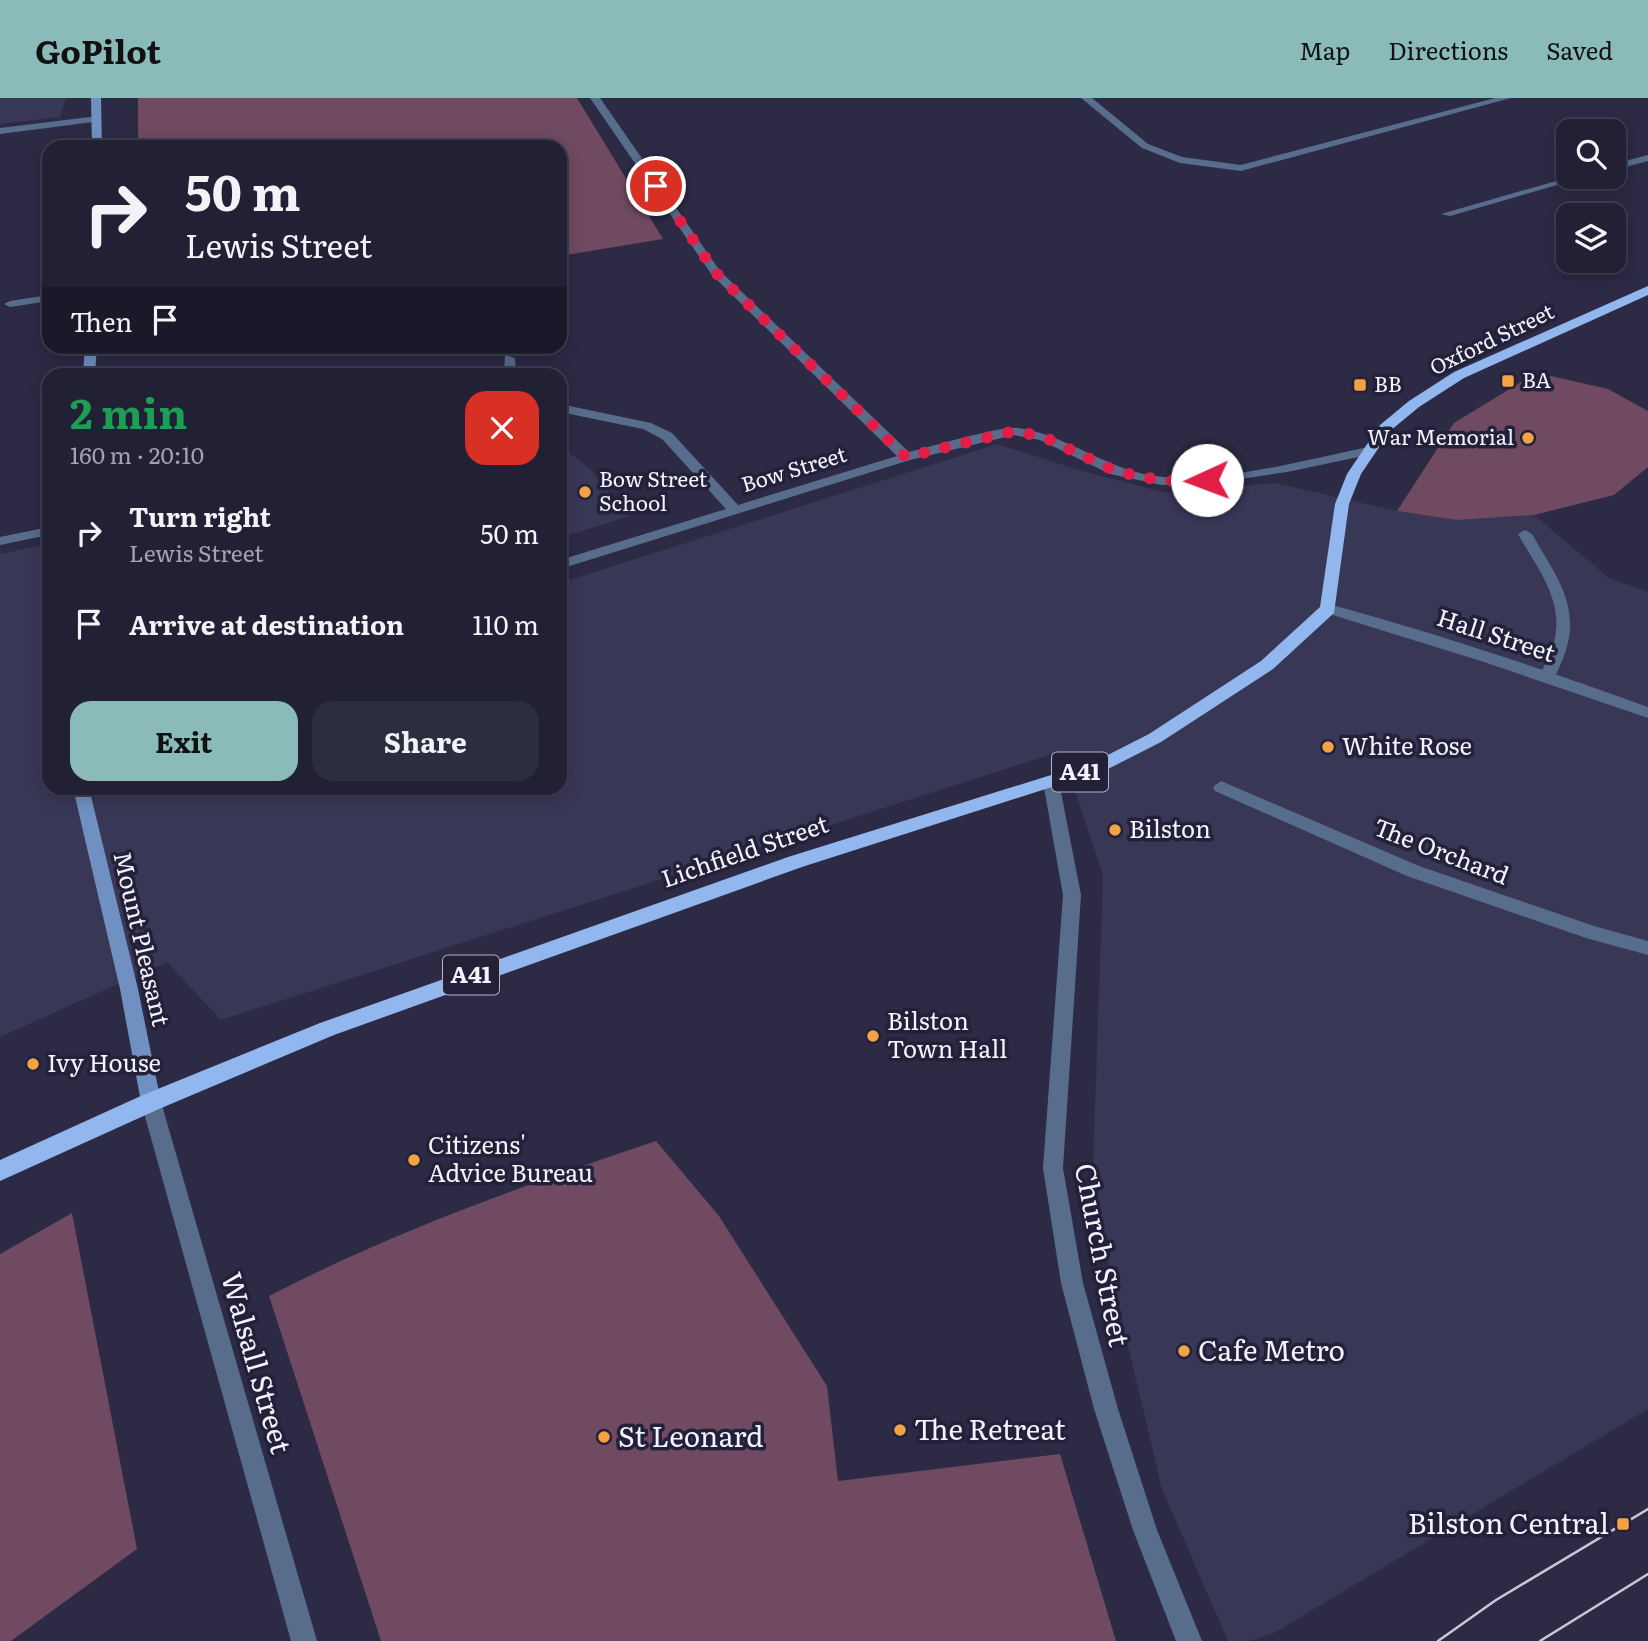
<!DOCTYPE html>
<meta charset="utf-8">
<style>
:root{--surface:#212034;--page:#2d2d40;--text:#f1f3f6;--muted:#a2a3ac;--line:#3e3e4f;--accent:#8bbbb9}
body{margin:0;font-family:Literata,serif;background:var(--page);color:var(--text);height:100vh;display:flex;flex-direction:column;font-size:26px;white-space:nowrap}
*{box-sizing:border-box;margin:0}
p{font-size:23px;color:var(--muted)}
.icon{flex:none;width:38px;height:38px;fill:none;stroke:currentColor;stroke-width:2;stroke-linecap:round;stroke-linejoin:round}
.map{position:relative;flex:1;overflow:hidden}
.drawer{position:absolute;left:42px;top:270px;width:525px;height:427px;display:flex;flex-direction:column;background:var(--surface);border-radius:21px;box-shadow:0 4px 18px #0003,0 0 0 2px var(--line)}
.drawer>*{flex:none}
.top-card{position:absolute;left:42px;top:42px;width:525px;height:214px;border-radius:21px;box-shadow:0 4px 18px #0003,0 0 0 2px var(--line);background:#212034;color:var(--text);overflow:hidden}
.buttons{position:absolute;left:1556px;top:21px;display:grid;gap:14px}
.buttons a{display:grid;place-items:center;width:70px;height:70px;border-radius:14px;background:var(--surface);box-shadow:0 4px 18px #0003,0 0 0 2px var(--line);font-size:35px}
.pin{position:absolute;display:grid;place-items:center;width:60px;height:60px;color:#fff;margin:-30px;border:4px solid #fff;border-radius:50%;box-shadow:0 2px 7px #0007}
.me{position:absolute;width:77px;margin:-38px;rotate:268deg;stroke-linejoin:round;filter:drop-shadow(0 0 5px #0008)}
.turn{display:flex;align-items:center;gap:24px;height:147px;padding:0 28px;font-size:32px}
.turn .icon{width:91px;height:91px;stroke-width:2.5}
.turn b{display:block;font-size:49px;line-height:60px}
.then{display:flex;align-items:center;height:66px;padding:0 28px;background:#0003;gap:14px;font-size:26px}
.round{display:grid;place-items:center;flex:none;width:74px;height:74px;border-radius:21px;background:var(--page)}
.headline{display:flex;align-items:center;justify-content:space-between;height:119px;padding:0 28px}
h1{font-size:42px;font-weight:700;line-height:52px;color:#1e9e55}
.primary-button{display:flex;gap:14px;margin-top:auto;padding:14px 28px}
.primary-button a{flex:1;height:80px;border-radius:21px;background:var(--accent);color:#111;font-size:28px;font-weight:700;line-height:80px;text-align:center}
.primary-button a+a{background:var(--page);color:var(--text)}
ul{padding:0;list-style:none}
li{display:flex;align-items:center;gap:21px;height:91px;padding:0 28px}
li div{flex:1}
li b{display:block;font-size:26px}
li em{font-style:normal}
header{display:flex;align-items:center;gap:42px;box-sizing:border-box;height:98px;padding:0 35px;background:var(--accent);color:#111}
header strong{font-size:33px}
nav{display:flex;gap:38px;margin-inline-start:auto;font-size:24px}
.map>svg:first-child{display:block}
.built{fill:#393756}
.green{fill:#6f4a61}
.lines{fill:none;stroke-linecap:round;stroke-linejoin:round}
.service{fill:#586d8c;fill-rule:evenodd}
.minor{fill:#586d8c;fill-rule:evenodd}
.secondary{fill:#6f90c1;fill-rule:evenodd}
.trunk{fill:#92b7ee;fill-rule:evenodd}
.tram{stroke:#c9c8d6;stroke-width:2.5}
.route{stroke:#e11d48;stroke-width:12;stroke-dasharray:0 21.6}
.poi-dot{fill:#f4a344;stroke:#23213a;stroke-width:2.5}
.labels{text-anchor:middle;stroke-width:7;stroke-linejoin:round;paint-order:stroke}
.far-street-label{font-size:21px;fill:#f3f3fd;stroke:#23213a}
.far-poi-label{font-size:21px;fill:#f3f3fd;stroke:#23213a;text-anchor:start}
.shield{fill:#23213a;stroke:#b5b4c2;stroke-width:2}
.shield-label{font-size:23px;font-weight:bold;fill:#f3f3fd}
.street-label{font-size:24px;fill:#f3f3fd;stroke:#23213a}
.poi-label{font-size:24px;fill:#f3f3fd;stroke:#23213a;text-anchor:start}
.near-street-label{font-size:28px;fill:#f3f3fd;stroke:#23213a}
.near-poi-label{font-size:28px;fill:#f3f3fd;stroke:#23213a;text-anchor:start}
</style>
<header>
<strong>GoPilot</strong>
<nav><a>Map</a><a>Directions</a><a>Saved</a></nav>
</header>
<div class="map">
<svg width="1648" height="1543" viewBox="0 0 1648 1543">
<rect width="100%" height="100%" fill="#2c2a45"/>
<!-- built -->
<path class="built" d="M0,0h66l-6,19 -60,7z
M560,342l10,13 20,16 39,47 -69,22z
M997,346l82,26 87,23 109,-10 122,28 60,9 77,-5 75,63 39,14v817l-374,224 -24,8h-22l-66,-152 -70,-295 11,-318 -41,-125 -841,269 -54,-58 -167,75v-483l49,-10 -8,188 8,-1v57h511v-205z"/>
<!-- green -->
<path class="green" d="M138,0h439l86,141 -103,17v-109h-115l-2,-8 -53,8h-252z
M1551,278l57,13 40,22v56l-34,28 -80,20 -77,5 -60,-9 57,-88 67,-41z
M656,1043l63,75 108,170 11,95 222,-27 56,187h-735l-112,-345c124,-64 255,-111 387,-155z
M72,1115l65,336 -126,92h-11v-387z"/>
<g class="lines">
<!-- service -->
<path class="service" d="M1525,432l7,4c25,44 52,75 30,127 -4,8 -6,19 -15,21l-8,-5c7,-15 16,-30 17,-47 4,-35 -22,-67 -38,-96z"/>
<!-- minor -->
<path class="minor" d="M590,0h10l120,173 189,181c22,-5 91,-26 109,-24 51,7 92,45 145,49 63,5 142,-17 205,-30l6,4 -6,4 -81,17 -80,12 -45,1 -52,-11 -70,-34 -26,-5 -104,25 -350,109v-9l166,-51 -64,-70 -19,-10 -83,-17v-8l91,19 21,10 66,72 159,-49 -185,-181z
M1081,0h11l56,46 34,13 59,8 254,-67h16l-270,73 -61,-8 -38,-15z
M98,18l3,1v4l-101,13v-6z
M1648,57v6l-34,9v-6z
M1570,79h15l-135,39 -9,-2z
M49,197v6l-39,6 -6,-3 6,-3z
M505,257l10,3 1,16h-12z
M49,429v8l-49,10v-8z
M1328,506c108,29 215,65 320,103v11l-164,-56 -161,-50 -2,-3 2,-3z
M1051,678l8,6 22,113 -18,273 20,115 35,126 39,121 45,111h-26l-43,-111 -39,-121 -33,-126 -18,-115 20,-273 -20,-113z
M1221,683l198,85 175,60 54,15v14l-62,-17 -179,-62 -192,-85 -2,-4z
M151,995l7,3 3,6 156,539h-26l-150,-539 3,-6z"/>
<!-- secondary -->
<path class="secondary" d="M91,0h10l1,49h-10z
M85,248h12l-2,28h-12z
M73,690h16l49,201 23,113 -3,6 -7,3 -7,-3 -3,-6 -21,-113z"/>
<!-- trunk -->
<path class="trunk" d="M1648,188v9l-184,83 -45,29 -29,24 -29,43 -12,30 -15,109 -61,56 -112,73 -53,27 -306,98 -468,168 -175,74 -159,72v-21l143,-65 177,-72 468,-166 308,-96 53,-27 112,-73 59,-54 15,-103 12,-30 33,-49 29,-24 45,-29z"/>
<!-- tram -->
<path class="tram" d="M1438,1543l58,-41 152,-91
M1540,1543l108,-67"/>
</g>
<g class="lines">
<!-- route -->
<path class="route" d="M656,88l60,87 190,184 108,-26 30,6 71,34 48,10 44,-1"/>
</g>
<!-- markers -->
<g class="poi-dot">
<rect x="1501" y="276" width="14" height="14" rx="3.5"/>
<rect x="1353" y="280" width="14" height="14" rx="3.5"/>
<circle cx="1528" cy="340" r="7"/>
<circle cx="585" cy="394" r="7"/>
<circle cx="1328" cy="649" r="7"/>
<circle cx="1115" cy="732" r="7"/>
<circle cx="873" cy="938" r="7"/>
<circle cx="33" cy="966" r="7"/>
<circle cx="414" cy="1062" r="7"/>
<circle cx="1184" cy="1253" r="7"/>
<circle cx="900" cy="1332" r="7"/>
<circle cx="604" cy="1339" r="7"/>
<rect x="1616" y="1419" width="14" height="14" rx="3.5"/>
</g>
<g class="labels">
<!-- far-street labels -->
<g class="far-street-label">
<text transform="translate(1492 242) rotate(-26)" y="7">Oxford Street</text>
<text transform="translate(794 372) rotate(-17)" y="7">Bow Street</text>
</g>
<!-- far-poi labels -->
<g class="far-poi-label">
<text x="1522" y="290">BA</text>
<text x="1374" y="294">BB</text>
<text x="1514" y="347" text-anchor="end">War Memorial</text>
<text x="599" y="389">Bow Street<tspan x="599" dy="24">School</tspan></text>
</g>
<!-- shield labels -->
<g class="shield">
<rect x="1052" y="654.5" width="56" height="39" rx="5"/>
<rect x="443" y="857.5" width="56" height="39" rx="5"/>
</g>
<g class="shield-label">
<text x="1080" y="682">A41</text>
<text x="471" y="885">A41</text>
</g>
<!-- street labels -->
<g class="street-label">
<text transform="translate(1496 538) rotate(18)" y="8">Hall Street</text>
<text transform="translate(745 754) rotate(-19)" y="8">Lichfield Street</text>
<text transform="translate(1441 754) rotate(21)" y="8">The Orchard</text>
<text transform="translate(141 841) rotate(77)" y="8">Mount Pleasant</text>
</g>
<!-- poi labels -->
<g class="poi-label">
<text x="1342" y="657">White Rose</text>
<text x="1129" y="740">Bilston</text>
<text x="887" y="932">Bilston<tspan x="887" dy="28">Town Hall</tspan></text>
<text x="47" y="974">Ivy House</text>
<text x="428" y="1056">Citizens'<tspan x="428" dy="28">Advice Bureau</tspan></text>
</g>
<!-- near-street labels -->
<g class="near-street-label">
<text transform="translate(1102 1157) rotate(79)" y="10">Church Street</text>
<text transform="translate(256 1265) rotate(74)" y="10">Walsall Street</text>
</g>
<!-- near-poi labels -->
<g class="near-poi-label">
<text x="1198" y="1263">Cafe Metro</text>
<text x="914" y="1342">The Retreat</text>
<text x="618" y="1349">St Leonard</text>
<text x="1609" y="1436" text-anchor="end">Bilston Central</text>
</g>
</g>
</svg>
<div class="buttons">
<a><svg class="icon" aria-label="search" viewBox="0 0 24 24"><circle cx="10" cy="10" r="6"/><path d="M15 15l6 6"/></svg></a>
<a><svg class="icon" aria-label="layers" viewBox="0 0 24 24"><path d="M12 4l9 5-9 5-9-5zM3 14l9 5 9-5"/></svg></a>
</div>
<div class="pin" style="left:656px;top:88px;background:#d93025"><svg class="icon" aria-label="arrive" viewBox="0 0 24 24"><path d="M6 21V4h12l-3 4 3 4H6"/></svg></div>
<svg class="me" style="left:1207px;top:382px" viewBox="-20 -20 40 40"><circle r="19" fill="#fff"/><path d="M0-13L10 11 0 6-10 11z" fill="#e11d48"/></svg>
<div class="top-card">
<div class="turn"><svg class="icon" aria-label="right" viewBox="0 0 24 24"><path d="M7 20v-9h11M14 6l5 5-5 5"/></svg><div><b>50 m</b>Lewis Street</div></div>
<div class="then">Then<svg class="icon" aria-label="arrive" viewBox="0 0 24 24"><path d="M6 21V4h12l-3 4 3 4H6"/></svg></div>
</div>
<section class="drawer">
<div class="headline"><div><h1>2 min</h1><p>160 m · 20:10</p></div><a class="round" style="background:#d93025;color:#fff"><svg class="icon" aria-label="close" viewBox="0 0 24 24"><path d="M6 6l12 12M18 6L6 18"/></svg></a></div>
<ul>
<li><svg class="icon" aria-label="right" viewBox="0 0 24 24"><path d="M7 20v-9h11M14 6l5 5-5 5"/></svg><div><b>Turn right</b><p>Lewis Street</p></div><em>50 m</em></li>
<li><svg class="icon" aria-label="arrive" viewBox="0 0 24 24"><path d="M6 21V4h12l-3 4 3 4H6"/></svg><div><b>Arrive at destination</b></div><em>110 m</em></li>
</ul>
<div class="primary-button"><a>Exit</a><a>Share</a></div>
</section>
</div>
